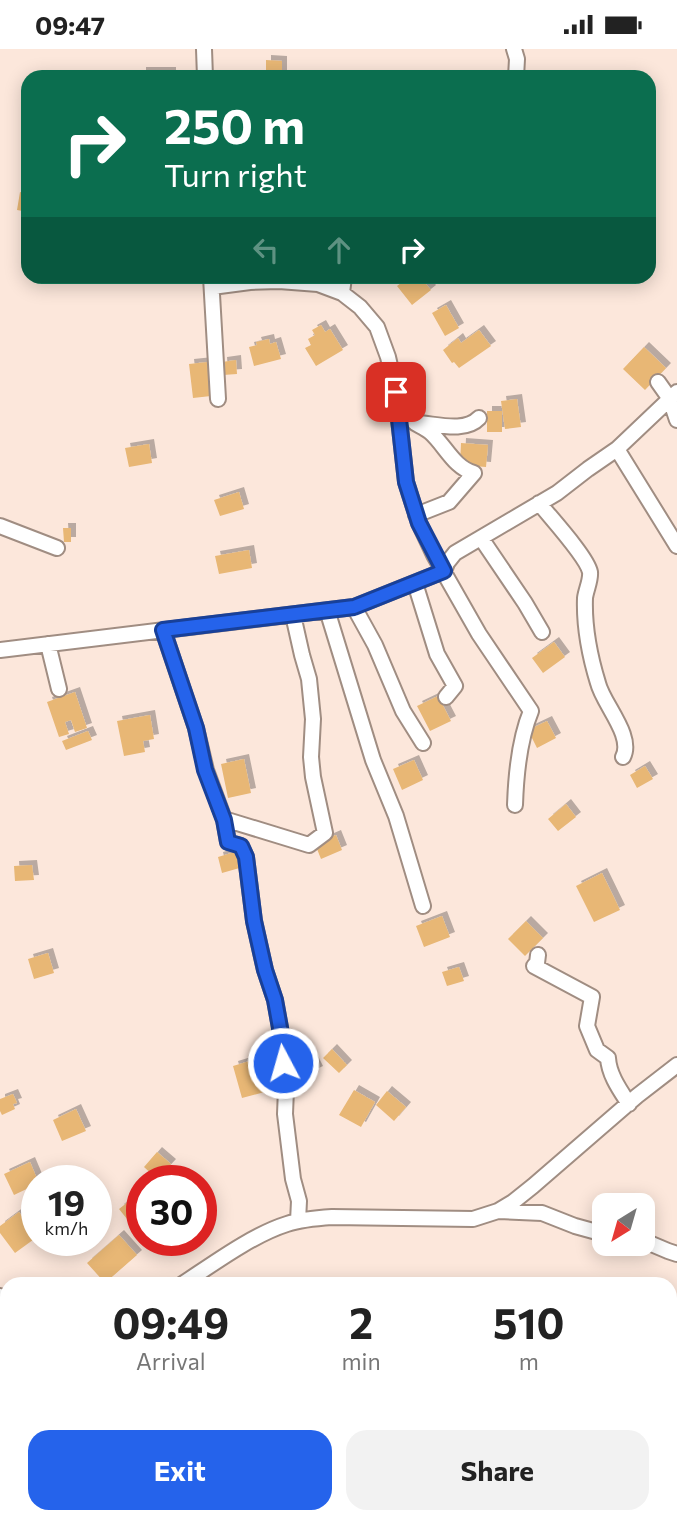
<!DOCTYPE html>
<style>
:root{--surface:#fff;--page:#f2f2f2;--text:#222;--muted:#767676;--accent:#2563eb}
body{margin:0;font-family:Commissioner,sans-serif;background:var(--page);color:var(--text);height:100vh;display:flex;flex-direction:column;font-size:26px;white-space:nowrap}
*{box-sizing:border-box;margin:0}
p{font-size:23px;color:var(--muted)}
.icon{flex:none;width:38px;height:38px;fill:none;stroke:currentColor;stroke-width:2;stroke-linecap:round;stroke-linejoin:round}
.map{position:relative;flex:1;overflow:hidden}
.panel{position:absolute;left:0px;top:1228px;width:677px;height:247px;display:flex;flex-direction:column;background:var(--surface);border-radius:21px 21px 0 0;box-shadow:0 4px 18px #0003}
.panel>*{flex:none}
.top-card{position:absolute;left:21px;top:21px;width:635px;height:214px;border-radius:21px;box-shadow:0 4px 18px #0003;background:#0b6e4f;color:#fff;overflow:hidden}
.needle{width:46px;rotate:217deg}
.buttons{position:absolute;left:592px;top:1144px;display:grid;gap:14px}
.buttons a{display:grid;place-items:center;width:63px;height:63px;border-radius:14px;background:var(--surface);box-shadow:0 4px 18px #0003;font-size:35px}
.speed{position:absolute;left:21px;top:1116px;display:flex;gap:14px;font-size:35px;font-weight:700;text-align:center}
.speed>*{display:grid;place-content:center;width:91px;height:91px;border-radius:50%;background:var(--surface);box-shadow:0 4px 18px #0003;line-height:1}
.speed small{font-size:18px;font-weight:400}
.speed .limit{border:10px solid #d22;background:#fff;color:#111}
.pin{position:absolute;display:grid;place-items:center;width:60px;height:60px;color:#fff;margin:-30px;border-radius:14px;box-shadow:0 4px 10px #0006}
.me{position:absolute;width:77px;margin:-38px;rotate:354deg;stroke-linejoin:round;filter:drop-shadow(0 0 5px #0008)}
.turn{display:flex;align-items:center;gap:24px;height:147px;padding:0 28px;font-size:32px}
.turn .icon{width:91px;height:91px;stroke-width:2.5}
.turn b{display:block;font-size:49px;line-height:60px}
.lanes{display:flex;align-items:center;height:66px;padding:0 28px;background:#0003;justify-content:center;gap:35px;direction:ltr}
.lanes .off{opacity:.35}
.eta{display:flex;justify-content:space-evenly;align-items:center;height:119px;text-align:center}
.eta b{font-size:42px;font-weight:700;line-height:49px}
.cta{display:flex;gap:14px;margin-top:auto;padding:14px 28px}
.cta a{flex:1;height:80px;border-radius:21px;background:var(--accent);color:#fff;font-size:28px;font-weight:700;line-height:80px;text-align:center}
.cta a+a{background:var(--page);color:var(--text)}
.status{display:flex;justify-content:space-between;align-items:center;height:49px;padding:0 35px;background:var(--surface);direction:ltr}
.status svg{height:19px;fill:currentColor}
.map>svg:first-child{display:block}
.building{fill:#e8b775;filter:url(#shadow)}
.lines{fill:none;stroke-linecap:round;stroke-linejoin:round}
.minor-casing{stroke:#a08d82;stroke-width:18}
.minor{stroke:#fff;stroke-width:14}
.route-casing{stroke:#184099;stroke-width:18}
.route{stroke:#2563eb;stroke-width:12}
</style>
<div class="status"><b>09:47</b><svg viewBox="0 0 49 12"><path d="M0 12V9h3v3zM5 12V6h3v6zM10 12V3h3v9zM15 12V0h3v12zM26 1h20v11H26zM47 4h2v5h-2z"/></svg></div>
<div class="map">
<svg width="677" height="1474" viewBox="0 0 677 1474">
<defs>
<filter id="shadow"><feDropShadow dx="5" dy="-5" stdDeviation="0" flood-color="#0004"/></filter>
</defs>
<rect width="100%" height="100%" fill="#fce7db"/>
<!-- building -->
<path class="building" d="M266,11l16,1v16h-16z
M141,23h30v5h-30z
M20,143l8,2v18l-11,-2z
M409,228h11l11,13 -19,15 -15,-19z
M446,256l13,23 -14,8 -13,-23z
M321,276l4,7 5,-3 13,21 -27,16 -11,-18 6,-3 -3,-6 7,-4 -3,-5z
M479,281l12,16 -32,22 -5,-6 -2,1 -9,-13 15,-12 3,5z
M269,290l1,5 6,-2 5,17 -27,7 -5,-19 8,-2 -1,-3z
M644,298l22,21 -21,22 -22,-21z
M236,311l1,14 -14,1 -1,-13z
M208,313l3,34 -18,2 -4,-34z
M517,350l4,28 -16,2 -4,-28z
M487,362h15v21h-15z
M461,394l27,2 -2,22 -26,-2z
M149,395l3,19 -23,4 -4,-19z
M239,443l5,17 -24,7 -6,-16z
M63,479h8v14h-7z
M249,501l3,18 -33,6 -4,-18z
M554,593l11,15 -22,16 -11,-15z
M75,643l12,36 -12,4 -4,-12 -6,2 4,12 -10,3 -12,-35z
M438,647l13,25 -21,10 -13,-25z
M150,666l4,24 -11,2 2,11 -21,4 -7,-35z
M547,672l9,17 -19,10 -9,-18z
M88,682l4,9 -26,10 -4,-9z
M244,710l7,34 -23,5 -7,-34z
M414,711l9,20 -21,10 -9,-21z
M645,717l8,13 -16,9 -7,-13z
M566,755l10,13 -18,14 -10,-12z
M336,786l6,15 -21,9 -6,-15z
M238,802l5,16 -21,6 -4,-16z
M32,816l2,15 -19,1 -1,-15z
M602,824l18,37 -26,12 -18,-36z
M442,867l8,21 -26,10 -8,-21z
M526,872l17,17 -18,18 -17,-17z
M48,904l6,20 -20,6 -6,-20z
M459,918l5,14 -17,5 -5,-14z
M332,1000l15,16 -8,8 -16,-15z
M308,1002l10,20 -19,9 -9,-20z
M263,1008l9,33 -30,8 -9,-32z
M354,1041l21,12 -14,25 -22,-12z
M387,1042l19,16 -12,14 -18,-16z
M13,1045l4,9 -4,1 2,5 -13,6 -2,-4v-12z
M76,1060l10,22 -24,10 -9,-21z
M157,1103l14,12 -14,15 -13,-12z
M30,1113l8,19h-1v3l-23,11 -10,-21z
M142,1142v40l-3,3 -20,-25z
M19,1163l18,25 -22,16 -15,-20v-7z
M119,1186l18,20 -32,28 -18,-20z
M277,1468h20l6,6h-31z"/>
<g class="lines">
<defs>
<path id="minor" d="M204,0l1,28
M514,0l3,10 -1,18
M211,228l7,122
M212,238l38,-5 29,-1 39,3 24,9 18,14 17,20 11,30 8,35 10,90 13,41 15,32 45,79 52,77c-12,29 -15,63 -16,94
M342,244l2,-16
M658,333l12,17 7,21
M415,374c5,3 10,5 15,9 15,13 24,36 44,41l-25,29 -33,13
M418,374c18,1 47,10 61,-5
M617,400l60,97
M539,454c12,15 48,54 51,69 1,8 -4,18 -5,26 -1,28 5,59 13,85 5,21 36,53 25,74
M0,477l57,22
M481,489l44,65 17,29
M415,534l22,71 18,32 -9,11
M354,558l21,38 28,66 20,32
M327,561l46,150 23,56 27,90
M163,581l33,98 10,42 18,49 4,23 13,4 5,11 8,64 11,49 10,30 9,50 -1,13 7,17 -4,9 -1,25 8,65 6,22 -1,20
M48,595l11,45
M0,601l354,-43 90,-36 3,-8 8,-10 102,-60 31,-24 29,-20 60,-57
M224,770l85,26 16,-12 -12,-56 -2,-20 2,-38 -4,-40 -7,-24 -9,-40
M538,906l-1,8 -3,3 58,31 -5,29 10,24 11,8c1,17 12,32 21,46
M499,1162l43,2 33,13 29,8
M642,1191l26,11 9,3
M181,1236c32,-21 71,-50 106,-61 15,-5 30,-6 45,-7l141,2 25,-8 15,-9 20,-16 104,-90 40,-31
M0,1247l7,8
M0,1380l7,-9"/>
</defs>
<!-- minor casing -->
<use href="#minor" class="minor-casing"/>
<!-- minor -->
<use href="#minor" class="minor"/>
</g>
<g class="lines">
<defs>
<path id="route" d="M283,1014l1,-13 -9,-50 -10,-30 -11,-49 -8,-64 -5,-11 -13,-4 -4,-22 -19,-50 -9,-42 -33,-98 191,-23 90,-36 -25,-48 -13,-41 -10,-90"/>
</defs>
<!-- route casing -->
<use href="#route" class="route-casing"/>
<!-- route -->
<use href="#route" class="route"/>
</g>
</svg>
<div class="buttons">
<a><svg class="needle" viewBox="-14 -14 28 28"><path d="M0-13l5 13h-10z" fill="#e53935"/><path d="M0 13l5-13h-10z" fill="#767676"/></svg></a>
</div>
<div class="speed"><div>19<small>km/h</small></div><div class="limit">30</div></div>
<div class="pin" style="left:396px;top:343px;background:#d93025"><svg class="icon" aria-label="arrive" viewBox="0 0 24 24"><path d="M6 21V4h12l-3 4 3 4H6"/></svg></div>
<svg class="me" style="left:283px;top:1014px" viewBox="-20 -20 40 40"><circle r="17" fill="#2563eb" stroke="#fff" stroke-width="3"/><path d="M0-11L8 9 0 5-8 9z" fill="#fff"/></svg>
<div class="top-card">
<div class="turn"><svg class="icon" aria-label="right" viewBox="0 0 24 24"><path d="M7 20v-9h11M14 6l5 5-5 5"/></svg><div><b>250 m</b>Turn right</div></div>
<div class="lanes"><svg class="icon off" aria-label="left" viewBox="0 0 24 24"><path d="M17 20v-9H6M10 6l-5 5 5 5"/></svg><svg class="icon off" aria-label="ahead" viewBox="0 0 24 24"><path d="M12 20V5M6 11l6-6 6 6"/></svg><svg class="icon" aria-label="right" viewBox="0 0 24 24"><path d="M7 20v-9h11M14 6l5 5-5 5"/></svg></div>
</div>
<section class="panel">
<div class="eta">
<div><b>09:49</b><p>Arrival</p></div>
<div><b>2</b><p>min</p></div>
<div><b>510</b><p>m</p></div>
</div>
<div class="cta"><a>Exit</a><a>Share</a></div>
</section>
</div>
